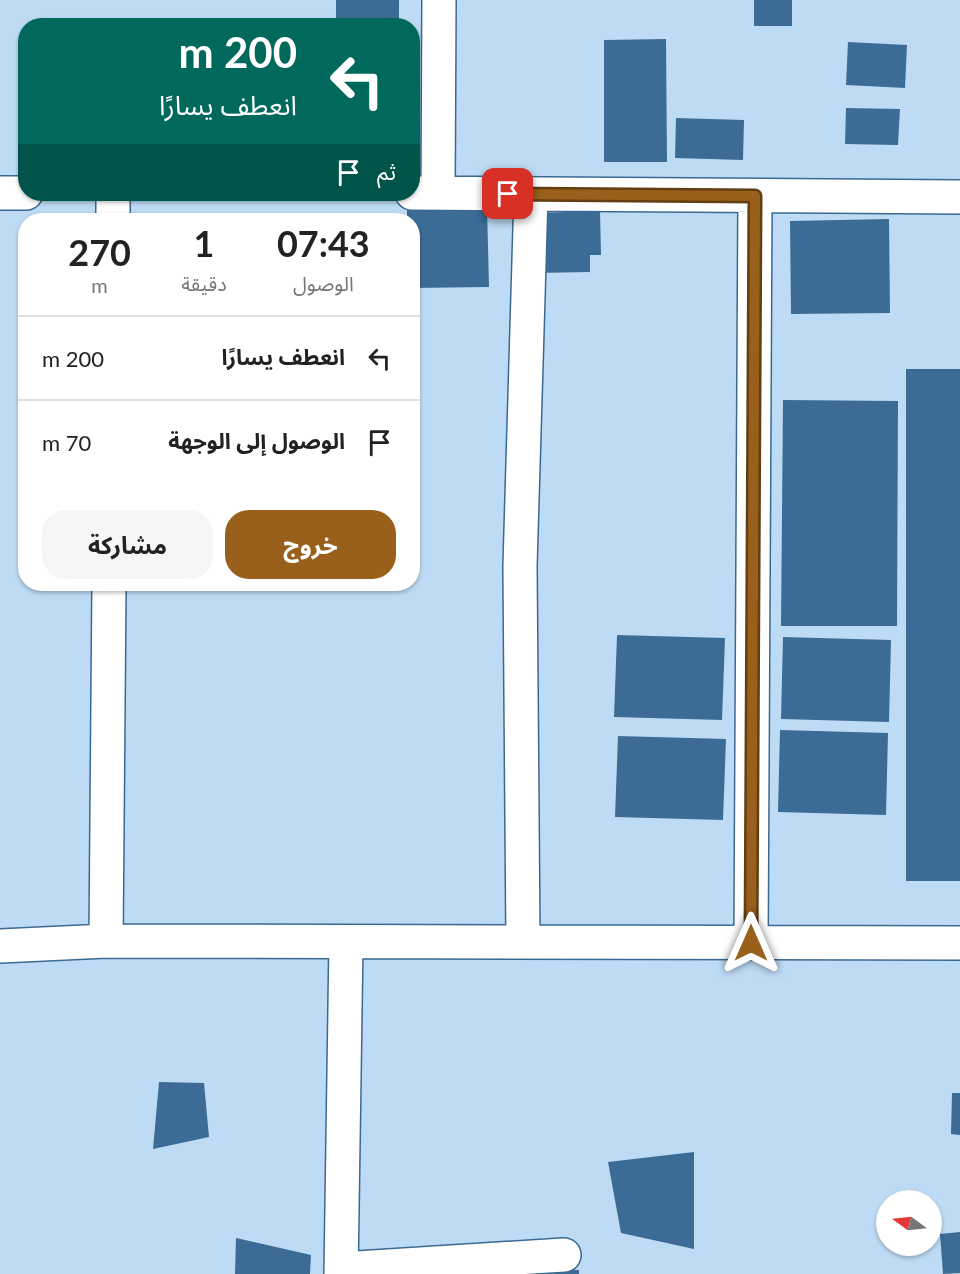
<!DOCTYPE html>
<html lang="ar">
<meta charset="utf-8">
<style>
:root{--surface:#fff;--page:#f6f6f6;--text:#222;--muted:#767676;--line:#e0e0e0;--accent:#99601c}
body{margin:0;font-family:Lato,"Noto Sans Arabic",sans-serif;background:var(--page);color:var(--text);direction:rtl;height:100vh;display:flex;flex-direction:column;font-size:22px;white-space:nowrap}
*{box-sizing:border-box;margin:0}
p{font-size:20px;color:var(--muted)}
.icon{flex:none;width:33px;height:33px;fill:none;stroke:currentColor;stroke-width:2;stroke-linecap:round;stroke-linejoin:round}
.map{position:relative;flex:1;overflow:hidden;direction:ltr}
.sheet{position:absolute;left:18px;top:213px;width:402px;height:378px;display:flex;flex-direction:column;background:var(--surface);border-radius:24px;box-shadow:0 2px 4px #0004;direction:rtl}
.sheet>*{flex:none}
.banner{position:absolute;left:18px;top:18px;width:402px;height:183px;border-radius:24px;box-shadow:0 2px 4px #0004;direction:rtl;background:#00695c;color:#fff;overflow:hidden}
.needle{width:39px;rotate:285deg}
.fabs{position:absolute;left:876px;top:1190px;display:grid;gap:12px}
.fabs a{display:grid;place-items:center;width:66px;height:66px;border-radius:50%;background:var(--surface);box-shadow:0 2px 4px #0004;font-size:30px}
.pin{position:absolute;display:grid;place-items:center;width:51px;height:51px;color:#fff;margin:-26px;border-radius:12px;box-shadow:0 3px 9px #0006}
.me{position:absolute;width:66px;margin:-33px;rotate:0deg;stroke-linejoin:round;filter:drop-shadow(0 0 4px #0008)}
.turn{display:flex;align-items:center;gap:21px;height:126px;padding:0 24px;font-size:27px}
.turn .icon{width:78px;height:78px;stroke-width:2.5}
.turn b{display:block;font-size:42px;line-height:51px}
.then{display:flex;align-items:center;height:57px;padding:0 24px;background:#0003;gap:12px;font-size:22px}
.eta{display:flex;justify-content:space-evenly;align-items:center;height:102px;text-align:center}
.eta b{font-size:36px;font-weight:700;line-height:42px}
.primary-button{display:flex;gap:12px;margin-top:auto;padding:12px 24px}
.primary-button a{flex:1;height:69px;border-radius:24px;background:var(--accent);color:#fff;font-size:24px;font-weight:700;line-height:69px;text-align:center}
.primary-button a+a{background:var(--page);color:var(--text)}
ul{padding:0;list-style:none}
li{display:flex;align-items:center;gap:18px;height:84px;padding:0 24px;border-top:2px solid var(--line)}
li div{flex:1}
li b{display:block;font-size:22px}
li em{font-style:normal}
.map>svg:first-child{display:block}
.building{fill:#3c6c95}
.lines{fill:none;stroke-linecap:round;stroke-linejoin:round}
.minor-casing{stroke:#3b6990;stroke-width:36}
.minor{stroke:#fff;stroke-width:33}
.route-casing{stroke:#633e12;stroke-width:15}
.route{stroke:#99601c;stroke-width:10}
</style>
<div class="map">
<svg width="960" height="1274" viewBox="0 0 960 1274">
<rect width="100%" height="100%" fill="#bedbf5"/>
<!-- building -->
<path class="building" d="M336,0h63v26h-63z
M754,0h38v26h-38z
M666,39l1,123h-63v-122z
M848,42l59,3 -2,43 -59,-3z
M846,108l54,1 -2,36 -53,-1z
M676,118l68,2 -1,40 -68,-2z
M487,207l2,80 -77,1v-68h-5v-11z
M600,211l1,44h-11v17l-54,1v-60z
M889,219l1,94 -99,1 -1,-93z
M906,369h54v512h-54z
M783,400l115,1 -1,225h-116z
M617,635l108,3 -3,82 -108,-3z
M783,637l108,3 -2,82 -108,-3z
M780,730l108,3 -2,82 -108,-3z
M618,736l108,3 -3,81 -108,-3z
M159,1082l45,1 5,54 -56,12z
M952,1093h8v42l-9,-1z
M694,1152v97l-73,-16 -13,-71z
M960,1232v41l-17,1 -3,-40z
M236,1238l75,17 -1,19h-75z
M513,1268l66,2v4h-66z"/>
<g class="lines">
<defs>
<path id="minor" d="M0,193h26
M412,193l548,4
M438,193l1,-193
M113,220v-26
M106,941l3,-357
M523,942l-3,-376 11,-372
M751,943l4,-747
M0,946l106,-5 854,2
M341,1269l223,-14
M341,1274l5,-332"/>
</defs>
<!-- minor casing -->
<use href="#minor" class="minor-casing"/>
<!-- minor -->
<use href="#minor" class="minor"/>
</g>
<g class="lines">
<defs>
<path id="route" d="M508,194l247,2 -4,747"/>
</defs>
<!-- route casing -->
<use href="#route" class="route-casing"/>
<!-- route -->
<use href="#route" class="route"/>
</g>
</svg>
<div class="fabs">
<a><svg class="needle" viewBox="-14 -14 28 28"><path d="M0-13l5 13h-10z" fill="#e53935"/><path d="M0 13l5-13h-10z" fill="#767676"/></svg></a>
</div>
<div class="pin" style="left:508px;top:194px;background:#d93025"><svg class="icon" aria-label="arrive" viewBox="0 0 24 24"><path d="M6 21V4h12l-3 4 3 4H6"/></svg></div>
<svg class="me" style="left:751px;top:943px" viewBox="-20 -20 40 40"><path d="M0-17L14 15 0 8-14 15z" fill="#99601c" stroke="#fff" stroke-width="4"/></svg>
<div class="banner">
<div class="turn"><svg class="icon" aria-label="left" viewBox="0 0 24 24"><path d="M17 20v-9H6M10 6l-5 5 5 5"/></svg><div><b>200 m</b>انعطف يسارًا</div></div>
<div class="then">ثم<svg class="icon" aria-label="arrive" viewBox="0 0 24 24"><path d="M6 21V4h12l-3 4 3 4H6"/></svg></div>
</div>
<section class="sheet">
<div class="eta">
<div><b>07:43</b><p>الوصول</p></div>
<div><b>1</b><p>دقيقة</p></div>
<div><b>270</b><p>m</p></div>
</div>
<ul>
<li><svg class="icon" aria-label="left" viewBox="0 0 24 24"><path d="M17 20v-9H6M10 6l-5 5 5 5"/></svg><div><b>انعطف يسارًا</b></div><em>200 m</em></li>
<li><svg class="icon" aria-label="arrive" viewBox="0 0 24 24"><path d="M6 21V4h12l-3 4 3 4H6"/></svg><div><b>الوصول إلى الوجهة</b></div><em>70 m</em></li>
</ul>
<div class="primary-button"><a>خروج</a><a>مشاركة</a></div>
</section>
</div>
